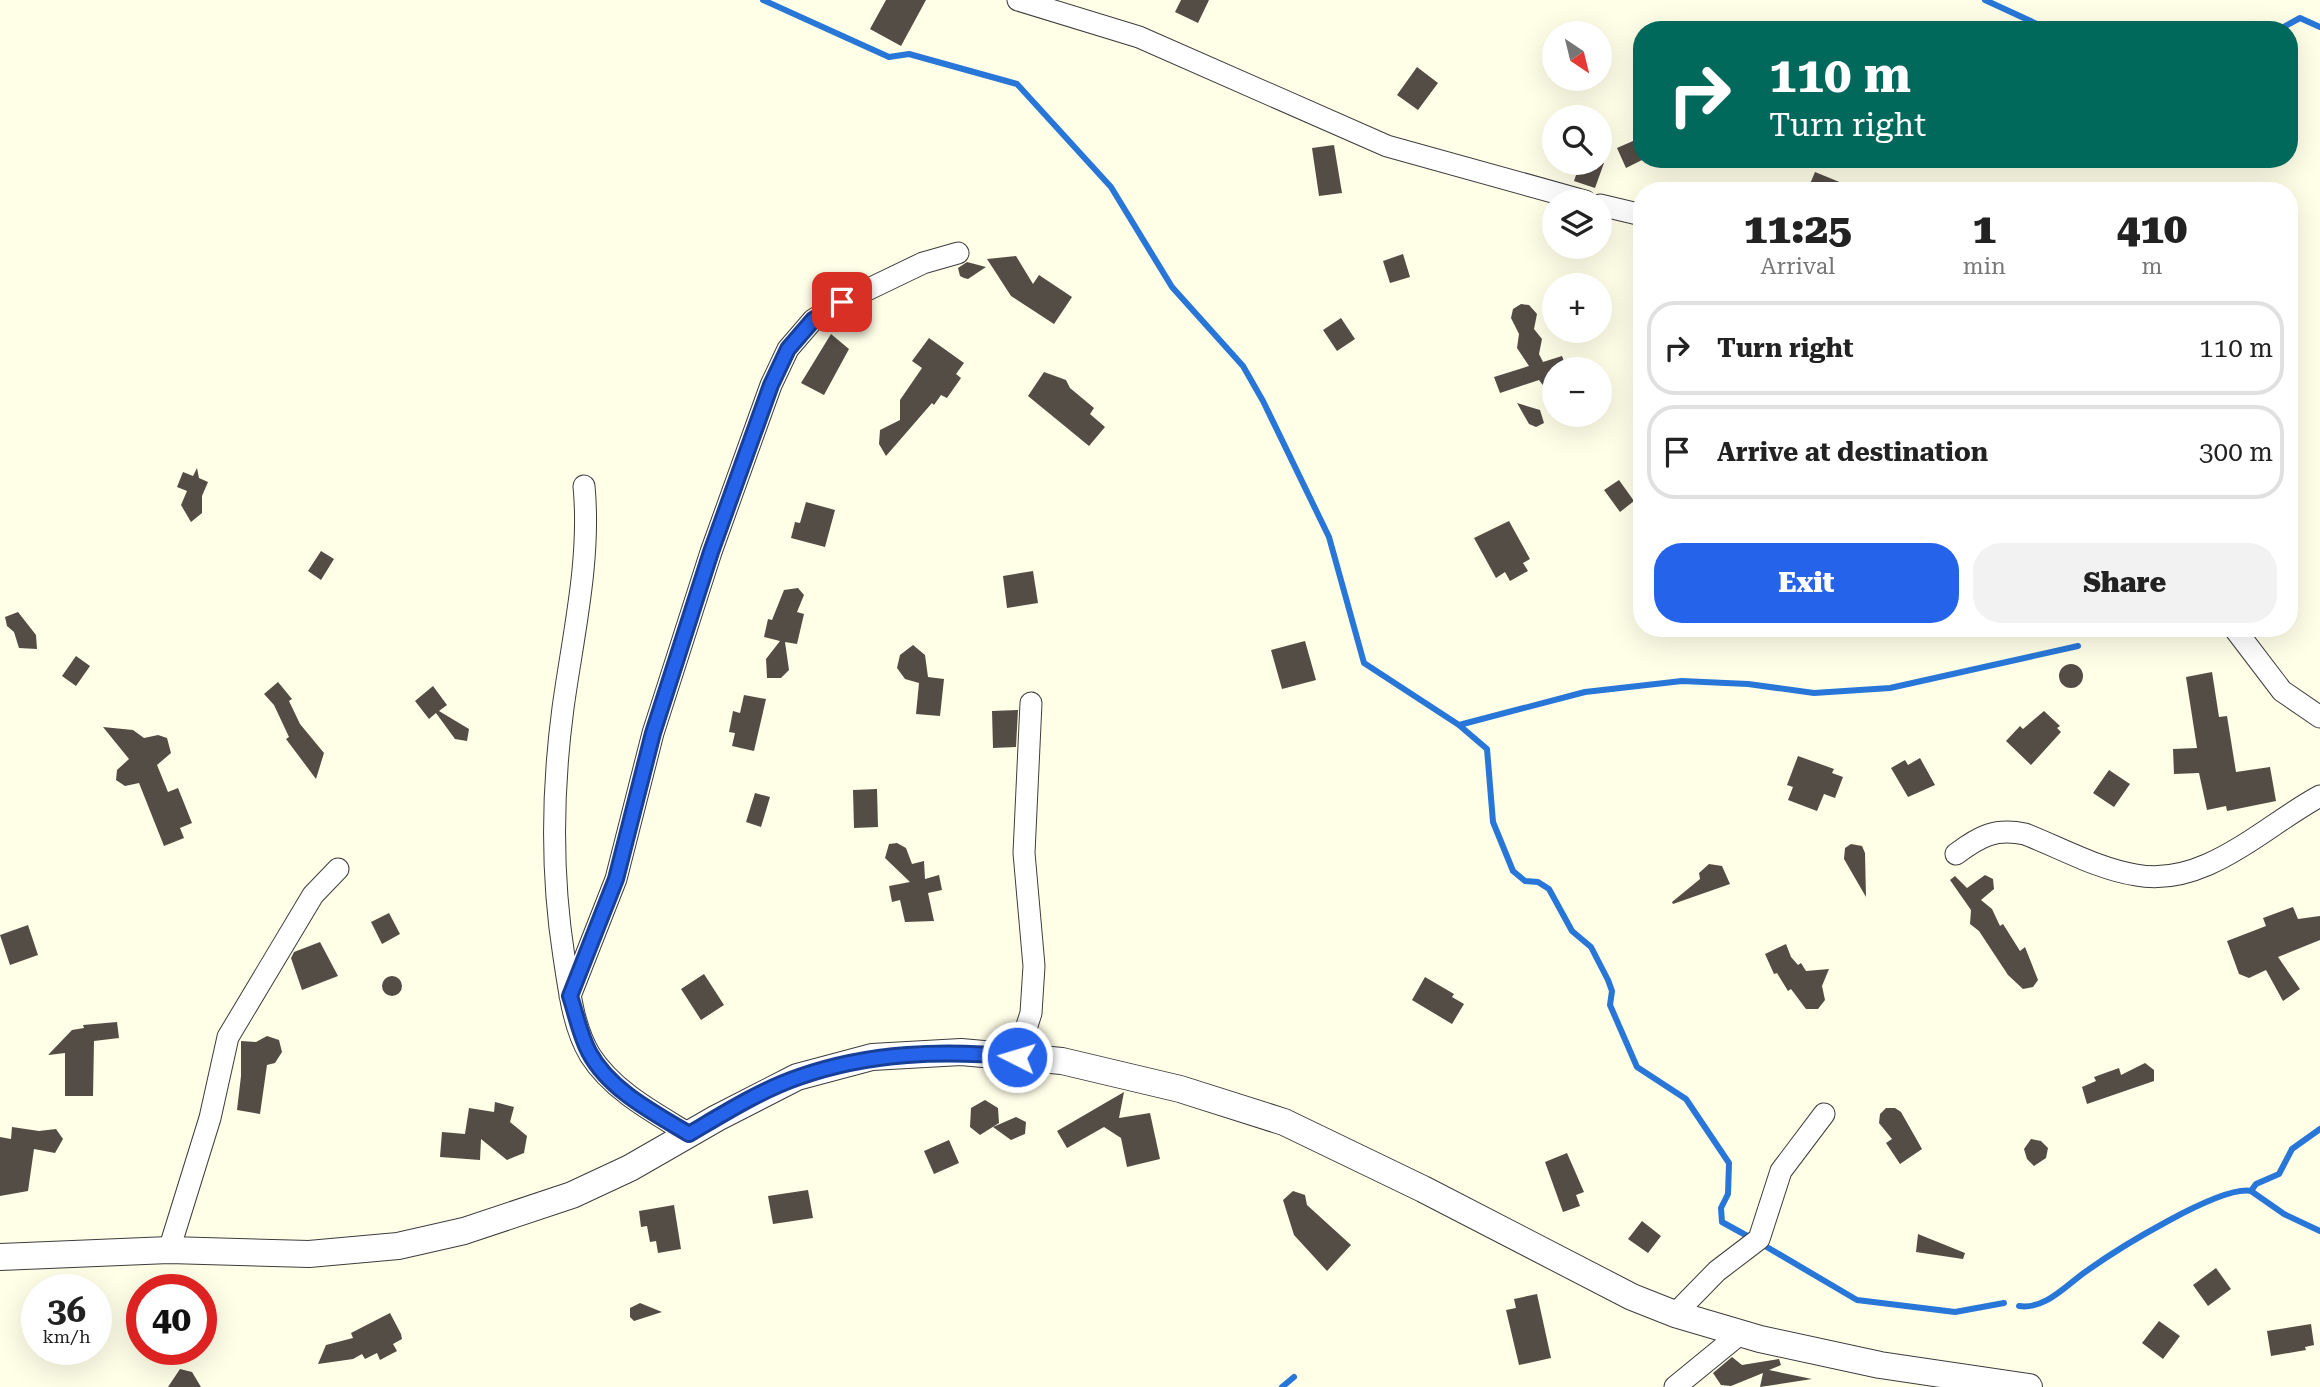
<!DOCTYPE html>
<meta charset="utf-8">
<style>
:root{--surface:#fff;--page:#f2f2f2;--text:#222;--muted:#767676;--line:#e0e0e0;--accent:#2563eb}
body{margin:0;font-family:"Roboto Serif",serif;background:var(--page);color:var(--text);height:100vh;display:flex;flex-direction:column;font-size:26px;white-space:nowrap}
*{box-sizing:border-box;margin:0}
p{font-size:23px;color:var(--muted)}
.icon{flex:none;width:38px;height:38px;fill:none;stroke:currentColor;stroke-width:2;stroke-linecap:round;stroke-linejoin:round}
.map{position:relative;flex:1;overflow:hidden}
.sheet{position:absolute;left:1633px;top:182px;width:665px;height:455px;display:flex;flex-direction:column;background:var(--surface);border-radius:28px;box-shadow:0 7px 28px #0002}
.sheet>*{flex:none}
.banner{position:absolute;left:1633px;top:21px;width:665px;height:147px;border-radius:28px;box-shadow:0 7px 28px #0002;background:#00695c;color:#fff;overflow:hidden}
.needle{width:46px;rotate:145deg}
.controls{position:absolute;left:1542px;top:21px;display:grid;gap:14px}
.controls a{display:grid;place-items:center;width:70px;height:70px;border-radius:50%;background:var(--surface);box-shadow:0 7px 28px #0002;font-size:35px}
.speed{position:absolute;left:21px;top:1274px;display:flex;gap:14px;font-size:35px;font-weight:700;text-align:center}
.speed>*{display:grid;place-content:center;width:91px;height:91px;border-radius:50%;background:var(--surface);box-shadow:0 7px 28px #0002;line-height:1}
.speed small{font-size:18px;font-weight:400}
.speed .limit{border:10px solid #d22;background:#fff;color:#111}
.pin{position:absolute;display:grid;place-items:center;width:60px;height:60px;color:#fff;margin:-30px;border-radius:14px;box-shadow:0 4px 10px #0006}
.me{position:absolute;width:77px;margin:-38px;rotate:275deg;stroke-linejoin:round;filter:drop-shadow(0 0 5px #0008)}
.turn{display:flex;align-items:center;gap:24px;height:147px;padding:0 21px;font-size:32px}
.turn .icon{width:91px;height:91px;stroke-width:2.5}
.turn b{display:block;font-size:49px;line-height:60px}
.eta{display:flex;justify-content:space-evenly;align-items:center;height:119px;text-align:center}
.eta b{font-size:42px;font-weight:800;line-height:49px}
.cta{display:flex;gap:14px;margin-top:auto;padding:14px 21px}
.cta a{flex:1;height:80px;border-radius:28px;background:var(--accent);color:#fff;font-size:28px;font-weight:800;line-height:80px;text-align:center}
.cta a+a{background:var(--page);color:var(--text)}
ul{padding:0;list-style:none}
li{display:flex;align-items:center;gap:21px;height:94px;margin:0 14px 10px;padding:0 7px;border:4px solid var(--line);border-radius:28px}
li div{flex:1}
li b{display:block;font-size:26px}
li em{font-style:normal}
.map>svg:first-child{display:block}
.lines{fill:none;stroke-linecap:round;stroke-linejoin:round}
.stream{stroke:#2877d8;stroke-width:6}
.building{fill:#544d46}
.minor-casing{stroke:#3d3d3d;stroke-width:23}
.tertiary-casing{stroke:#3d3d3d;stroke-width:28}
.minor{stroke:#fff;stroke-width:21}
.tertiary{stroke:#fff;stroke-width:26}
.route-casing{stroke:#184099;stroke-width:18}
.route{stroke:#2563eb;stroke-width:12}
</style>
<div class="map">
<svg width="2320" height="1387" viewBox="0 0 2320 1387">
<rect width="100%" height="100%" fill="#fffee7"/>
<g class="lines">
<!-- stream -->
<path class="stream" d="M763,0l126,57 20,-3 108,30 94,103 61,100 71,79 20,35 66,136 35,126 95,62 28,24 6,73 20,49 12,10 13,1 11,7 23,42 19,16 17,33 4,11 -2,14 27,62 49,32 43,64 -1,31 -7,14 1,14 29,16
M1985,0l65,30
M2278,30l22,-12 20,9
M1459,725l126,-33 97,-11 66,3 66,9 76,-5 188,-42
M2251,1191l5,-7 23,-10 13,-25 28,-20
M1760,1243l97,57 98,12 49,-9
M2019,1306c27,4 48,-22 69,-36 28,-20 132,-85 163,-79l33,23 36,17
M1282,1387l12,-10"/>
</g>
<!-- building -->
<path class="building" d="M886,0h40l-25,46 -31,-17z
M1181,0h28l-11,23 -23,-11z
M1417,67l21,16 -20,27 -21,-15z
M1642,137v23l-16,8 -9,-20z
M1334,145l8,48 -23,3 -7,-48z
M1580,163h24l-9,25 -21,-7z
M1815,172l44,18v1h-52z
M1403,254l7,23 -20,6 -7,-22z
M1016,256l17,28 6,-9 33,22 -18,27 -43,-28 -24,-37z
M967,262l19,5 -18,12 -4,-1 -4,-2 -2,-8z
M1521,304l8,1 8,9 -3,15 8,10 -3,15 4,8 19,-6 5,13h-13v5l-6,2 5,14 -5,2 -9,-12 -39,13 -6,-16 35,-11 -12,-18 2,-14 -8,-16 2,-9z
M1341,318l14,21 -18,12 -14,-21z
M831,334l18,15 -25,46 -23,-12z
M929,338l35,25 -8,11 5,4 -14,20 -6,-3 -7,10 -2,-2 -46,53 -7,-12 1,-14 20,-10v-20l22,-32 -10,-7z
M1044,372l22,8 4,8 24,20 -4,6 15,13 -16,19 -61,-50z
M1517,403l23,7 4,13 -8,4 -7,-3z
M197,468l2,10 9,4 -6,14v17l-11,9 -10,-17 6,-14 -10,-4 6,-15 10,4z
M1619,480l15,21 -14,11 -16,-22z
M806,502l29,8 -10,37 -34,-9 4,-16 5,1z
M1509,521l21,38 -7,4 5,8 -18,10 -5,-9 -9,6 -22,-40z
M321,551l13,8 -13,21 -13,-9z
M1033,571l5,32 -31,5 -4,-32z
M798,588l6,7 -7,17 7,2 -7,30 -12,-2 4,28 -8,8h-14l-1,-19 14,-18 -16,-4 4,-18 4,1 12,-30z
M18,612l18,23 1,14 -18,-1 -5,-16 -7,-6 -2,-9z
M1305,641l11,39 -34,9 -11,-39z
M913,645l12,10 3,22 16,2 -4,37 -24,-2 3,-31 -14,-4 -8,-11 3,-13z
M76,656l14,10 -14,20 -14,-10z
M2059 676a12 12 0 1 1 24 0a12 12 0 1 1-24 0Z
M2212,672l7,45 8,-1 9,56 34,-5 6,34 -49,10 -1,-5 -19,4 -8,-37 -25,1 -1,-25 24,-1 -11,-71z
M278,682l14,17 -3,2 11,23 24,29 -8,26 -30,-40 3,-2 -15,-32 -10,-11z
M433,686l14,19 -8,6 30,18 -2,12 -12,-2 -19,-26 -7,6 -14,-18z
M744,695l22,4 -12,52 -22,-5 3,-13 -6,-1 4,-21 7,2z
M1018,710l-2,37 -23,1 -1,-37z
M2044,711l16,15 -3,2 4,4 -30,33 -25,-24 14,-15 3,3z
M103,727l30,3 11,8 14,-3 9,3 4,15 -14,12 11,27 10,-4 14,35 -12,5 4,10 -20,8 -25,-63 -14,3 -9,-6 1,-10 12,-11z
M1798,756l36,13 -2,4 11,4 -8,21 -11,-4 -7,17 -29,-11 5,-13 -6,-2z
M1920,758l15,27 -27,12 -17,-29 14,-8 3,5z
M2109,770l21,14 -16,23 -21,-14z
M877,789l1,38 -24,1 -1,-38z
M755,793l15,4 -9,30 -15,-5z
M897,843l9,5 6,16 12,-3 1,18 14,-4 3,15 -14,3 6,28 -29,1 -5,-22 -8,2 -3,-16 21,-4 -25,-24 4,-14z
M1851,844l11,2 3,7 1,44 -22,-38 1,-11z
M1709,864l13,2 8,18 -57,20 -1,-2 28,-23 -1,-6z
M1985,875l8,4 1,10 -13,11 11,9 8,17 3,-2 17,27 5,-4 13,33 -5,7 -10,2 -15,-14 -29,-44 -9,-7 1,-14 -21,-30 5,-4 12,12z
M2293,907l5,12 22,-3v24l-42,17 22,32 -17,12 -17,-31 -17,8 -10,-4 -12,-33 39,-15 -3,-8z
M389,913l11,21 -18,10 -11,-22z
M28,925l10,30 -28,10 -10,-30z
M320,942l18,34 -36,14 -11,-32 3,-6z
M1786,944l5,13 7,8 3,-2 5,8 23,-2 -7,17 3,14 -7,9h-12l-15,-20 -3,2 -11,-18 -3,1 -9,-20z
M704,974l20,31 -23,15 -20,-31z
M382 986a10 10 0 1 1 20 0a10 10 0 1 1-20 0Z
M1425,977l29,17 -2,3 12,7 -12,20 -40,-24z
M117,1022l2,16 -25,3 -1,55h-28v-43l-17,2 24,-25 12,-2 -1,-3z
M267,1036l12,4 3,12 -7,11 -8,2 -7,49 -23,-4 4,-34v-35l15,1z
M2145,1063l9,7v11l-67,23 -5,-17 14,-6 -2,-4 25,-9 2,7z
M1124,1092l-5,26 31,-5 10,46 -33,8 -6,-29 -17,-11 -37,21 -10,-17z
M985,1100l13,8 1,15 -19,12 -10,-8 1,-19z
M495,1102l19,5 -4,15 17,14 -3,17 -17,7 -26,-21 -1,21 -40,-3 2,-25 23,2 4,-26 25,4z
M1886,1108h9l6,4 21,37 -22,15 -14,-21 6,-4 -13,-16 1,-9z
M1016,1117l10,5 -1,12 -14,6 -18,-13z
M12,1127l27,4 17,-2 7,10 -8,14 -21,-4 -6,42 -28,5v-59l11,2z
M2031,1139l10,2 7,7 -2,10 -12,8 -7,-7 -3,-10z
M949,1140l10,23 -25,11 -10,-23z
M1567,1153l17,39 -8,3 4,11 -17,6 -18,-50z
M808,1190l5,28 -40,6 -5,-28z
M1293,1191l12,4 2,10 44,40 -24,26 -33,-36 -11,-35z
M674,1205l7,44 -23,4 -2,-12 -6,1 -3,-16 -6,1 -2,-16z
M1642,1221l19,15 -13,17 -20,-14z
M1918,1234l47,19 -2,6 -47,-7z
M2216,1268l15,21 -23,17 -15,-21z
M1537,1294l14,64 -32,7 -13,-55 10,-2 -2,-9z
M640,1303l22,9 -28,9 -4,-4v-9z
M390,1313l11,21 1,5 -9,5 4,7 -17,9 -3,-7 -12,6 -3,-5 -9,5 -35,5 8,-19 27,-7 -2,-5z
M2159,1321l21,15 -17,23 -21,-16z
M2311,1324l3,21 -9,2 1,3 -35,6 -4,-25z
M1732,1357l10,8 37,-6 2,6 -12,5 43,9 -52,8 3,-14 -32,13 -10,-1 -8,-12z
M180,1369l12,3 9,15h-33z"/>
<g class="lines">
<defs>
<path id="minor" d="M1018,0l121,37 248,109 198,55
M1600,205l42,10
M584,486c7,74 -11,149 -21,222 -11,83 -12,166 1,249 5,32 9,70 26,98 23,36 63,57 99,79
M2234,628l48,63 38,26
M1956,854c24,-18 39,-26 69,-20 36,14 73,35 111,41 69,13 128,-49 184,-79
M570,996l46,-117 37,-146 58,-181 60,-167 17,-36 25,-29 29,-18 81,-39 35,-10
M1017,1057l14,-44 3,-47 -10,-113 7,-150
M169,1250l41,-132 18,-81 85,-142 25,-26
M1675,1314l42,-43 42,-32 22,-68 43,-57
M1675,1387l66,-54"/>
<path id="tertiary" d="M0,1257l169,-7 140,4 89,-8 66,-15 108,-36 58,-27 87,-50 80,-41 75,-20 89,-5 101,9 118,28 104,33 139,67 209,108 43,17 85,25 120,26 149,22"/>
</defs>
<!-- minor casing -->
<use href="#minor" class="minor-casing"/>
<!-- tertiary casing -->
<use href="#tertiary" class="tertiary-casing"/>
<!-- minor -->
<use href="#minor" class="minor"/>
<!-- tertiary -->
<use href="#tertiary" class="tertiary"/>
</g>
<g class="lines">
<defs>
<path id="route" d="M842,302l-29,18 -25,29 -17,36 -60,167 -58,181 -37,146 -46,117c6,18 10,39 19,56 20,38 65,61 100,82 34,-20 72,-44 110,-57 71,-25 145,-27 218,-20"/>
</defs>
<!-- route casing -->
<use href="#route" class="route-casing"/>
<!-- route -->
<use href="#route" class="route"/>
</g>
</svg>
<div class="controls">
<a><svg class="needle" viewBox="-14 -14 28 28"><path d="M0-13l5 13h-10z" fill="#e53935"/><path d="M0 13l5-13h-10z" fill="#767676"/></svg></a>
<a><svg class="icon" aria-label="search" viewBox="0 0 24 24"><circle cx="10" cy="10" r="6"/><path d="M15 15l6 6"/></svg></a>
<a><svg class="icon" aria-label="layers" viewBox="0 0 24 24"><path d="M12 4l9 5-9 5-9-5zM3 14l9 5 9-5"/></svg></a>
<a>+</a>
<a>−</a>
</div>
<div class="speed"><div>36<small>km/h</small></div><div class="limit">40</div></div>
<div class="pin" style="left:842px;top:302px;background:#d93025"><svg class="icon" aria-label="arrive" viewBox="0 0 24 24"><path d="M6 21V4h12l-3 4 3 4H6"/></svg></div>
<svg class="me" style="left:1017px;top:1057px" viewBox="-20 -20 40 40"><circle r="17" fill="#2563eb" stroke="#fff" stroke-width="3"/><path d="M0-11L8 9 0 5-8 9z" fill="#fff"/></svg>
<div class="banner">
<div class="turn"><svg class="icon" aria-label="right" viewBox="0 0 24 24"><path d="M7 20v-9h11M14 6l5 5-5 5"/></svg><div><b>110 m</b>Turn right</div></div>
</div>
<section class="sheet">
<div class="eta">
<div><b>11:25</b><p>Arrival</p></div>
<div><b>1</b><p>min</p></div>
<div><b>410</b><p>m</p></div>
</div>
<ul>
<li><svg class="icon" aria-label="right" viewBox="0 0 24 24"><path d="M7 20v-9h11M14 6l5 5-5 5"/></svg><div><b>Turn right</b></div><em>110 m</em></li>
<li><svg class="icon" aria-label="arrive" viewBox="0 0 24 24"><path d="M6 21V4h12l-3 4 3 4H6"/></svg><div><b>Arrive at destination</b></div><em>300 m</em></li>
</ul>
<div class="cta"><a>Exit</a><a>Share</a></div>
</section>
</div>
